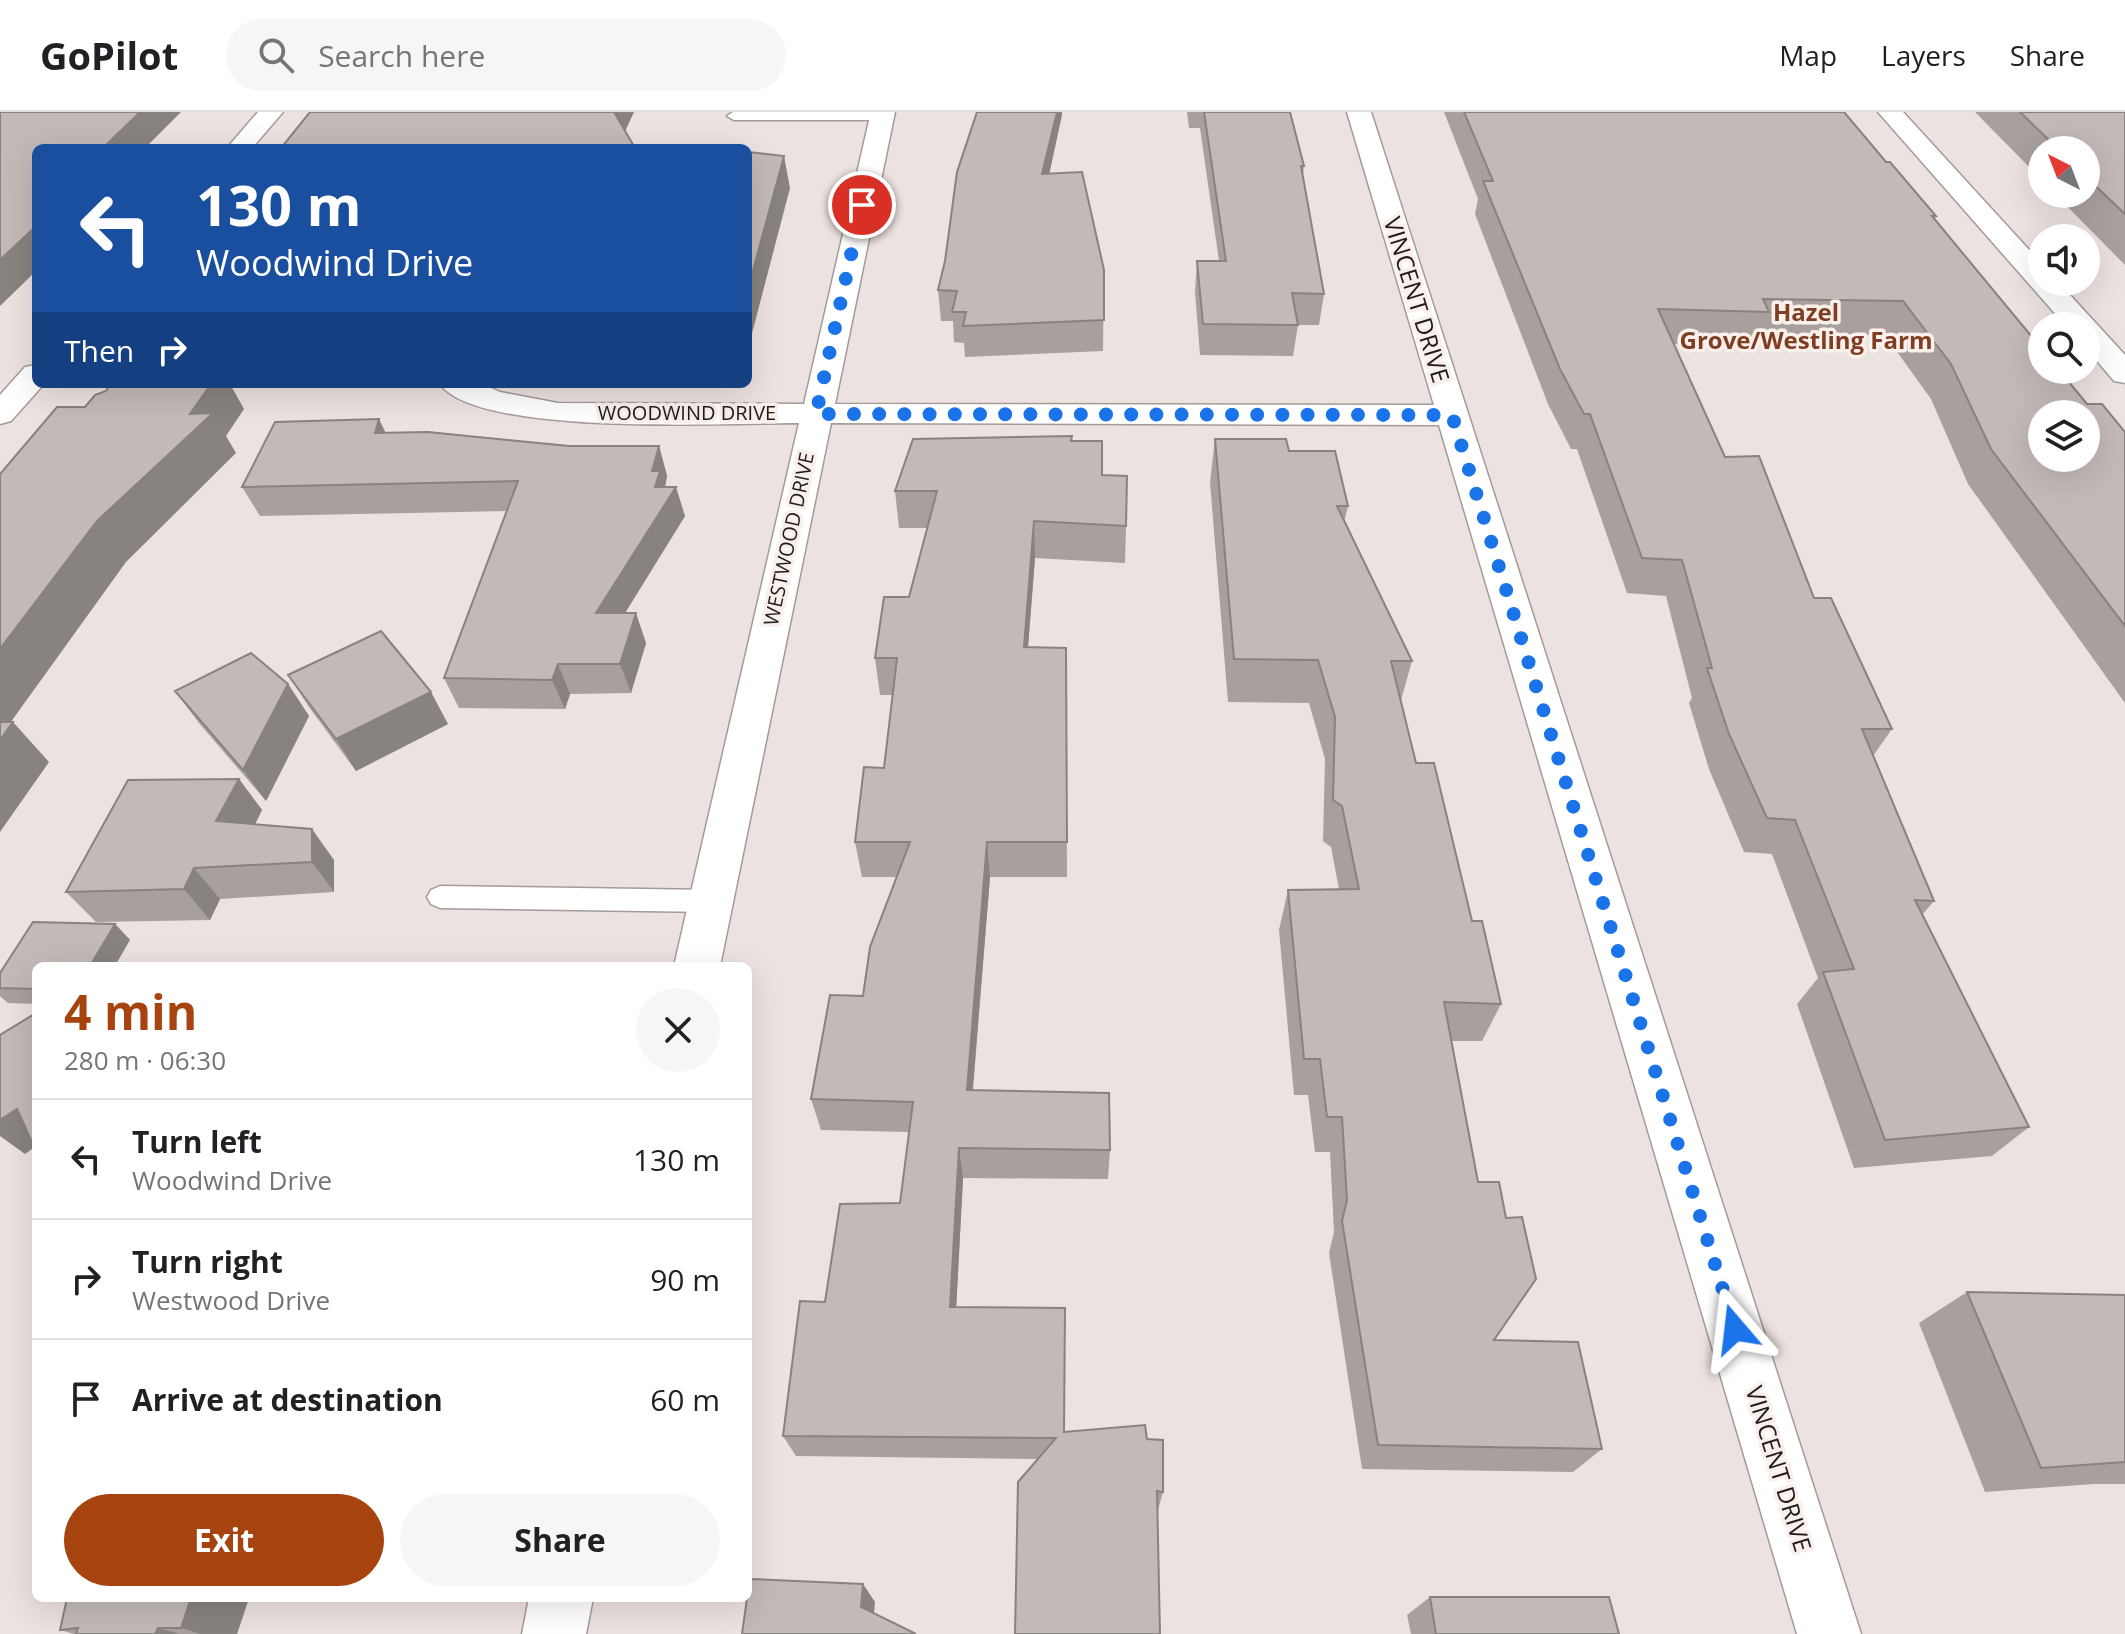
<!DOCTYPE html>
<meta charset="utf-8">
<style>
:root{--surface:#fff;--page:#f6f6f6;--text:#202124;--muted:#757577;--line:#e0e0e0;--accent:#a7430f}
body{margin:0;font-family:"Open Sans",sans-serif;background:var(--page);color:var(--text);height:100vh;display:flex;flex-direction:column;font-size:30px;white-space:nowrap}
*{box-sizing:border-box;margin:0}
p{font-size:26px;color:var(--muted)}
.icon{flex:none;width:44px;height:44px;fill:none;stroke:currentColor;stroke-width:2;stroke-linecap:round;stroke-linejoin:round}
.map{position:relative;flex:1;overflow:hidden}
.panel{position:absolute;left:32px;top:850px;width:720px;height:640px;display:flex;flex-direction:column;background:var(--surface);border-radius:12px;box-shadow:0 8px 32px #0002}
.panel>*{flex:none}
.top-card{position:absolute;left:32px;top:32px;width:720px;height:244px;border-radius:12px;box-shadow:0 8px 32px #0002;background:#1a4fa0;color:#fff;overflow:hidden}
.needle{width:52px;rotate:318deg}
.controls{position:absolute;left:2028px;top:24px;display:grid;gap:16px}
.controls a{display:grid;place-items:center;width:72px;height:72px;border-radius:50%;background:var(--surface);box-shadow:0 8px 32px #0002;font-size:40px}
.pin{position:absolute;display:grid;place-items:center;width:68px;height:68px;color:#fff;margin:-34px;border:4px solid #fff;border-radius:50%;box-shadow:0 2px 8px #0007}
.me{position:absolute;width:88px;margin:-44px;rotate:343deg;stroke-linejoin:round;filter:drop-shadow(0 0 6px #0008)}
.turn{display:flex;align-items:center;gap:28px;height:168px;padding:0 32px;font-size:36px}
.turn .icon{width:104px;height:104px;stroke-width:2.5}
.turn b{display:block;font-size:56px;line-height:68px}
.then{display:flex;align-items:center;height:76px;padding:0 32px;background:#0003;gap:16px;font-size:30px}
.round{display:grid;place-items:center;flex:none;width:84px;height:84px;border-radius:42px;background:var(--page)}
.overview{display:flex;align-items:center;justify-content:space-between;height:136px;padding:0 32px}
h1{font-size:48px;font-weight:700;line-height:60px;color:var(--accent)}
.primary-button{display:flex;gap:16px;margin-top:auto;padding:16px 32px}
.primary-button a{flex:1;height:92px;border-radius:48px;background:var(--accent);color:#fff;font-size:32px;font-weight:700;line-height:92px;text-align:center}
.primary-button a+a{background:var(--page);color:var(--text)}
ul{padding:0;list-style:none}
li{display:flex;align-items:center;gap:24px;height:120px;padding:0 32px;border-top:2px solid var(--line)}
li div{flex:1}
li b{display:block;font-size:30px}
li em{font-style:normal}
header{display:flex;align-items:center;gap:48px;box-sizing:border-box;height:112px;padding:0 40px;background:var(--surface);border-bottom:2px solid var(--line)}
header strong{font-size:38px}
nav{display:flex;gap:44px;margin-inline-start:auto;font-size:28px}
.search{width:560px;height:72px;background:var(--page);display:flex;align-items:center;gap:20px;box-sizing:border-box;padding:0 28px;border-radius:44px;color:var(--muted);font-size:30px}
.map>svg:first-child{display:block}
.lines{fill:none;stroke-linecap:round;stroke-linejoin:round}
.lane-casing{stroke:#a49b98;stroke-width:3}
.street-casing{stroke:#a49b98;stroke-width:3}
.lane{fill:#fff;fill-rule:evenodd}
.street{fill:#fff;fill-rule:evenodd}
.wall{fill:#a8a09d}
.shaded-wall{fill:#888280}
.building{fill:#c3bab7;stroke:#888280;stroke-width:2;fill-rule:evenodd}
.route{stroke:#1a73e8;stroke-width:14;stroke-dasharray:0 25.2}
.labels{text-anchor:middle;stroke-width:7;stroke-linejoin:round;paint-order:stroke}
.far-street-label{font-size:20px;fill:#1f1c1a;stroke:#f9f0ec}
.street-label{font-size:24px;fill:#1f1c1a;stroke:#f9f0ec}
.far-quarter-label{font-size:24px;font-weight:bold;fill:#7f3d21;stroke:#f9f0ec}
</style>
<header>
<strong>GoPilot</strong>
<div class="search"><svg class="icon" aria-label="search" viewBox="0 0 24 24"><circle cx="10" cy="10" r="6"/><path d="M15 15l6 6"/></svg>Search here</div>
<nav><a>Map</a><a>Layers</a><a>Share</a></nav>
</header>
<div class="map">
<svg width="2125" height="1522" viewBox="0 0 2125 1522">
<rect width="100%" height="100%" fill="#ece2df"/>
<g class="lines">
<defs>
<path id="lane" d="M733,0h150l6,4 -7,4h-148l-7,-4z
M440,774l271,4 9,4 4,7 -4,7 -9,4 -271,-4 -9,-4 -4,-7 4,-7z"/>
<path id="street" d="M258,0h25l-31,36h-25z
M871,0h24l-60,292 599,1 -87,-293h24l490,1522h-64l-358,-1209 -608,-2 -111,543h-46l125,-543c-66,0 -322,14 -359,-39h42l18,8 58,11 246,1z
M1878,0h25l139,152v18h16l67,73v28l-11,-2 -28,-33v-22h-20z
M36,253v19h8l-33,37 -11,3v-29l25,-28z
M529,1486h64l-7,36h-64z"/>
</defs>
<!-- lane casing -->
<use href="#lane" class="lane-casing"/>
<!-- street casing -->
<use href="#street" class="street-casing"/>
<!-- lane -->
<use href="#lane" class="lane"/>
<!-- street -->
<use href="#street" class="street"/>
</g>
<!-- wall -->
<path class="wall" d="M1062,0l-13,61 55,97 -1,81 -138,6 -1,-14 -10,-1 -1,-21h-12l-3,-31z
M1187,0h103l14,54 -1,9 21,119 -5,31h-21l-5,31 -93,-1 -5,-63 2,-31h22l-19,-133h-11z
M1444,0h400l42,50 50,54 -2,3 153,185 38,28v271l-157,-219 -37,-85 -46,-64 -126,-1 -6,12 -79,-2 51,113 89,141 78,131 -19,27 61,145 -12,14 107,212 -37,29 -138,12 -57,-164 21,-26 -46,-124 -28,-2 -35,-83 -20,-66 3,-5 -26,-102 -39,-3 -50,-144h-6l-23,-45 -73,-190 3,-15z
M1975,0h150v153l-70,-71h31v-44h-44v30z
M386,321l183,13h90l8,30 -2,11 20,29 -60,97 21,30 -15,50 -61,1 -5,15 -106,-1 -15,-30 63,-167 -247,5 -18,-29z
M1215,327l74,12 59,55 -4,16 68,139 -11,39 15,63 85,241 -19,37h-31l43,299 108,109 -29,23 -211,-3 -33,-216 5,-21 -4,-80h-15l-7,-57h-14l-15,-165 9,-40 51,-1 -8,-42 -8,-6 2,-82 -16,-56 -81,-1 -18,-220z
M1072,329l30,34 24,51 -1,37 -90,-5 -7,90h38l1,229h-77l-17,213 137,60 -2,29 -145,-1 -7,129 108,125 83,7 16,53 -5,18 -119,-51 -243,-3 -13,-20 42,-134 75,-99 9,-71 -88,-2 -10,-31 52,-103 34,-119h-35l-7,-35 29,-74 9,-73h-13l-5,-37 34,-61 18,-69h-28l-4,-37z
M288,563l160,49 -92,47 -47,-64z
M288,572l21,32 -43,85 -67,-78 -24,-32z
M239,667l23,31 -7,14 79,36v32l-114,7 -10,21 -114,2 -30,-30z
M115,812l15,16 -94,26v38l-28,-1 -8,-7v-23z
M1967,1180l158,3v189h-32l-108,8 -66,-169z
M1430,1485l189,37h-208l-4,-19z
M249,1486l-12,36h-163l-14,-4z"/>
<!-- shaded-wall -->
<path class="shaded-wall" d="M140,0h41l-36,36h-42z
M613,0h21l-13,28z
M1057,0h5v3l-19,88 -1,-29z
M784,44l6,32 -40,153 -2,-10v-42z
M36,114v45l-36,35v-46z
M211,272h19l14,25 -18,27 10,17 -110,109 -126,175v-88l97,-128 93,-107z
M379,307l14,29 -18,-15z
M659,334l8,30 -2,11h11l9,29 -78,126 -11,-29 59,-126 -3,-16z
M1034,409l1,37 -10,126 -1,-37z
M636,501l10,30 -15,50 -11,-29z
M558,552l12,30 -5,15 -13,-29z
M288,572l21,32 -43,85 -23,-31z
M431,580l17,32 -92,47 -20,-32z
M13,610l36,40 -49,70v-92z
M239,667l23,31 -21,42 -25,-31z
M312,717l22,31v32l-22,-30z
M987,730l3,35 -20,244 -3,-31z
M194,756l26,31 -10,21 -26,-31z
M115,812l15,16 -15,26h-25z
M17,997l19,37 -11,8 -25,-18v-16z
M959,1036l4,30 -8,154 -5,-25z
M863,1472l12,18 -2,22 -12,-17z
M191,1486h58l-12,36h-36l-20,-6z
M158,1516l22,6h-25z"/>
<!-- building -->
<path class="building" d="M0,0h140l-37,36h-67v78l-36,34z
M310,0h304l21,36h-354z
M977,0h80l-15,62 40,-2 22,98v50l-141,6 3,-14h-14l5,-21 -19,-1 7,-29 12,-89z
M1204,0h86l14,54h-3l23,128 -32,-1 6,32 -95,-1 -6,-63h29z
M1464,0h380l42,50h4l46,54h-4l110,133v21h17l28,34h15l23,28v194l-134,-177 -40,-85 -48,-63 -140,-2 6,13 -111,-3 67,148 34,-1 55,142h17l61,131h-30l72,172 -19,-1 114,227 -144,13 -62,-168 31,-3 -59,-149 -28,-2 -38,-84 -22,-66h5l-30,-108 -40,-2 -52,-144h-6l-24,-45 -77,-188h10zM2042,302h44v44h-44z
M2020,0h105v102l-39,-37v-27h-27z
M748,40l36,4 -36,133z
M110,272h101l-21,30 23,-1 -116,108 -97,128v-175l57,-67h28l10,-12 11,-4z
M379,307l-4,14 53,-1 141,14h90l-7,25h8l-5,16h21l-80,126h40l-16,51h-62l-6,16 -108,-2 74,-197 -276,6 33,-65z
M1072,324l-1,5h31v34l25,1 -1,50 -92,-5 -10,126 42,1 1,194h-80l-20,248 142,3 1,57 -151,-2 -9,159 115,1 -1,124 81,-7 2,14 16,1v52l-6,-1 3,143h-145l3,-152 38,-44 -273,-2 17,-135 25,1 15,-98 60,-1 13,-101 -102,-3 19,-104 33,1 7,-49 40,-105h-55l9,-75 20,1 13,-110h-22l9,-61h25l28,-106h-42l18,-52z
M1215,327h71l3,12h46l13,55h-11l75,155h-21l25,102h18l38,158h10l19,83 -57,-2 34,180h21l7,36 16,-1 14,62 -42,61 84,2 24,107 -224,-4 -36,-224 5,-21 -5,-83h-15l-7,-58h-16l-16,-169 71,-1 -17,-83 -9,-6 2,-83 -17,-57 -84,-1z
M381,519l50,61 -95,47 -48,-64z
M251,541l37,31 -45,86 -68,-79z
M0,610h13l-13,18z
M239,667l-23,42 96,8v33l-118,6 -10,21 -118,3 62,-112z
M33,810l82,2 -25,42h-54v23l-36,-1v-15z
M36,901v138l-19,-42 -17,11v-85z
M1967,1180l158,3v167l-84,6z
M750,1467l113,5 -2,23 55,27h-174l5,-36h1z
M1430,1485h179l10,37h-183z
M67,1486h124l-10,30h-23l-3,6h-79l2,-6 -18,2z"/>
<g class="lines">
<!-- route -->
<path class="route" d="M862,93l-46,209 636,1 283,914"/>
</g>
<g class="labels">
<!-- far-street labels -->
<g class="far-street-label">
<text x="687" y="308">WOODWIND DRIVE</text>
<text transform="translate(789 427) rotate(-78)" y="7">WESTWOOD DRIVE</text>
</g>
<!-- street labels -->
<g class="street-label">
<text transform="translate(1416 188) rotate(73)" y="8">VINCENT DRIVE</text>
<text transform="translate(1778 1357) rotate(73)" y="8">VINCENT DRIVE</text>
</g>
<!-- far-quarter labels -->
<g class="far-quarter-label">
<text x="1806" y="209">Hazel<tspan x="1806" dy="28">Grove/Westling Farm</tspan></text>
</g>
</g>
</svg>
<div class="controls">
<a><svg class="needle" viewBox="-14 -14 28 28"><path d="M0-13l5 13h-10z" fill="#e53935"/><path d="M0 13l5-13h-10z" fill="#757577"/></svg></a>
<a><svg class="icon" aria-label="sound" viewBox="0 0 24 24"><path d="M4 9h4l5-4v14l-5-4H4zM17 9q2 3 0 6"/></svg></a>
<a><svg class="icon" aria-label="search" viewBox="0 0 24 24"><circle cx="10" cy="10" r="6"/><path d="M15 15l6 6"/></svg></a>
<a><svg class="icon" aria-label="layers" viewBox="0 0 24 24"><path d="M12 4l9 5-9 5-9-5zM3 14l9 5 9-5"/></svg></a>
</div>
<div class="pin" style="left:862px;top:93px;background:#d93025"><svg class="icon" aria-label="arrive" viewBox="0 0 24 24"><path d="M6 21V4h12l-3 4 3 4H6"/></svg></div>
<svg class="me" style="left:1735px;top:1217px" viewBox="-20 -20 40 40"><path d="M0-17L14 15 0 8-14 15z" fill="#1a73e8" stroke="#fff" stroke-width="4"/></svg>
<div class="top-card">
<div class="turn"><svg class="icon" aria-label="left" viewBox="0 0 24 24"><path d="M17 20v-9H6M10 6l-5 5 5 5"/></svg><div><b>130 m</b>Woodwind Drive</div></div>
<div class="then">Then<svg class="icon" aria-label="right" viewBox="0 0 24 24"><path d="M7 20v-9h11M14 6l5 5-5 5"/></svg></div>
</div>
<section class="panel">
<div class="overview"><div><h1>4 min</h1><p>280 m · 06:30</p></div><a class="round"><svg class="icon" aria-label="close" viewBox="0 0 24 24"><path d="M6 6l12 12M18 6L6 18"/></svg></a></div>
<ul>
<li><svg class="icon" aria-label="left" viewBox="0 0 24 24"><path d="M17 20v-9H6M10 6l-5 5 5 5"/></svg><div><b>Turn left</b><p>Woodwind Drive</p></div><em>130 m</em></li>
<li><svg class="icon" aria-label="right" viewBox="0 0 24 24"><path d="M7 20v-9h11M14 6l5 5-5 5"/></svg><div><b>Turn right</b><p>Westwood Drive</p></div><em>90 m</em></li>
<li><svg class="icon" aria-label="arrive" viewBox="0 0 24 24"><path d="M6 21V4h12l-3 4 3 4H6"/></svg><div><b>Arrive at destination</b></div><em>60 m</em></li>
</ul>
<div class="primary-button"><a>Exit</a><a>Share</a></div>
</section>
</div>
